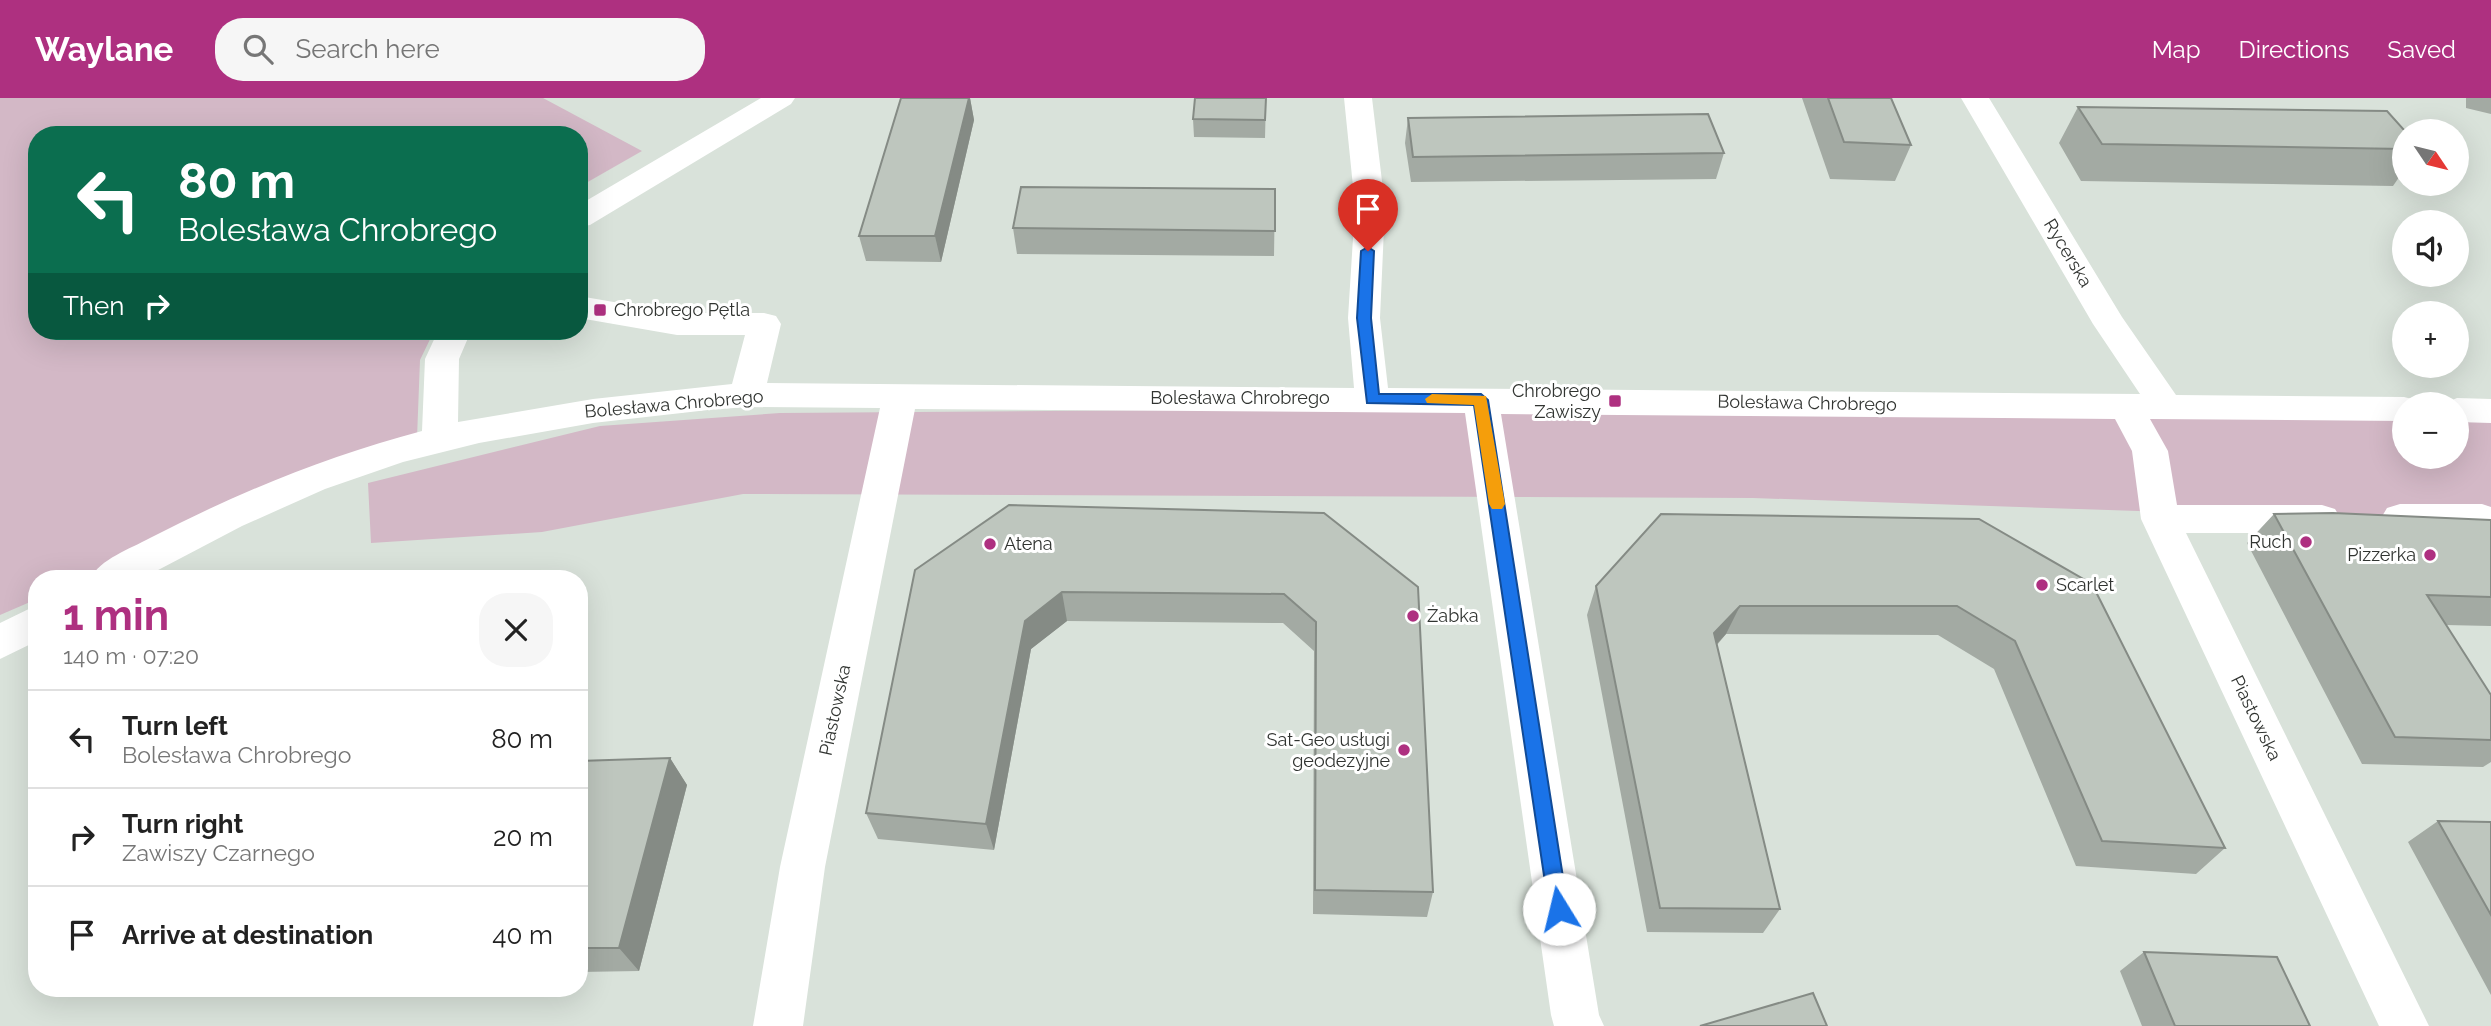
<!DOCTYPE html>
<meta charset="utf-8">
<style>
:root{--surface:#fff;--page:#f6f6f6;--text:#222;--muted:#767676;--line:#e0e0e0;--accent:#ae3080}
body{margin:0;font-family:Raleway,sans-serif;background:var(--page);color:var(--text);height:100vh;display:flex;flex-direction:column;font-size:26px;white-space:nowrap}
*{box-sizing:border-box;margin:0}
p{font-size:23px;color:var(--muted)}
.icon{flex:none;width:38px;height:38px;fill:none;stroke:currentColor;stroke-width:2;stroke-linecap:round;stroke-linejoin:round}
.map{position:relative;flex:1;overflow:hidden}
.panel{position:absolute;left:28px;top:472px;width:560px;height:427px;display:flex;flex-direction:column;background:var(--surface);border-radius:28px;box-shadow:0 7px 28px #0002}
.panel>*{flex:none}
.guide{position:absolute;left:28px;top:28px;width:560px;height:214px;border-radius:28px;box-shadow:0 7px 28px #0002;background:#0b6e4f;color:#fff;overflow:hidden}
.needle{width:46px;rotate:125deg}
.buttons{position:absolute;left:2392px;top:21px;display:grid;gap:14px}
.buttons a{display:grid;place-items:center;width:77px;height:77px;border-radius:50%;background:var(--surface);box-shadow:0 7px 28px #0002;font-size:35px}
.pin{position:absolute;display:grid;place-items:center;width:60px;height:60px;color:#fff;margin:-72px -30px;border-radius:50% 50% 50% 0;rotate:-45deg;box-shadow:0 0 7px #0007}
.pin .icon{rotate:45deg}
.me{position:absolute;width:77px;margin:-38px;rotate:351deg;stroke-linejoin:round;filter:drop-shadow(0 0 5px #0008)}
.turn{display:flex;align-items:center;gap:24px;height:147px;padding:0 35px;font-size:32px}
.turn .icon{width:91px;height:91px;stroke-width:2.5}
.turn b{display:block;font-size:49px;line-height:60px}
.then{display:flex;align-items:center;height:66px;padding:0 35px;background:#0003;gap:14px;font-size:26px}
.round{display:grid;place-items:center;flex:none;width:74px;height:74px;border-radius:28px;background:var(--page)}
.summary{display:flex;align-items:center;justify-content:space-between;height:119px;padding:0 35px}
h1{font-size:42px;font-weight:700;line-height:52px;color:var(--accent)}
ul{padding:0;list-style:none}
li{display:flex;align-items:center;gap:21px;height:98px;padding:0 35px;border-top:2px solid var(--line)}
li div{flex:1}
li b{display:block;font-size:26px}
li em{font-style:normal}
header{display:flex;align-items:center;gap:42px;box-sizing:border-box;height:98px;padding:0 35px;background:var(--accent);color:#fff}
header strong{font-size:33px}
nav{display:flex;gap:38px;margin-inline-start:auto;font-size:24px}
.search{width:490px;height:63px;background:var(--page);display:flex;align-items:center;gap:18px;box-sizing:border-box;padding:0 24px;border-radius:28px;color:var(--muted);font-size:26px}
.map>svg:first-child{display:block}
.green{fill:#d3b8c6}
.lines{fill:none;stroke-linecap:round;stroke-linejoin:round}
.minor{fill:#fff;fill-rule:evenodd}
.wall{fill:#a3aaa3}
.shaded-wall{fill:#858b85}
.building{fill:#bec6be;stroke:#858b85;stroke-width:2}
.route{fill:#1a73e8;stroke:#114b97;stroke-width:2}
.slow{fill:#f59e0b}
.poi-dot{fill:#ae3080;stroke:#fff;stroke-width:2.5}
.labels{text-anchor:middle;stroke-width:6;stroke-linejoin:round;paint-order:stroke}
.street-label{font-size:18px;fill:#313431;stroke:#fff}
.poi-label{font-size:18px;fill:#313431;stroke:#fff;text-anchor:start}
</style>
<header>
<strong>Waylane</strong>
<div class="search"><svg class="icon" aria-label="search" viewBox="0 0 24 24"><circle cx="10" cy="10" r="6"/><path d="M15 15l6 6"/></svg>Search here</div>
<nav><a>Map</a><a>Directions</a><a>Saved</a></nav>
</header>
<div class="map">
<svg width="2491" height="928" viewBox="0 0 2491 928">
<rect width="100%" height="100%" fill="#d9e2da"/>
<!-- green -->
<path class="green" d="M0,0h543l99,53 -63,36v-52h-542v196h397l-14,29 -3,78 -131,44 -208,97h-41v20l-37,16z
M1556,309l848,11v39h53v-38h34v104l-738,-25 -1010,-4 -201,38 -171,11 -3,-60 232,-57 180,-13z"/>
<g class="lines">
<!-- minor -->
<path class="minor" d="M761,0h34l-4,6 -201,121 -11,2v-22z
M1344,0h28l13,108 -5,112 8,70 752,6 -47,-70 -132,-226h28l133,219 54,78 228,2 12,3 3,4h-15v17l-254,-2 18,32 9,54h145l13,4 6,10 -6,10 -13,4h-136l243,493h-50l-238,-507 -9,-68 -17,-32 -614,-5 98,601 5,11h-50l-3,-11 -86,-602 -550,-4 -90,458 -22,159h-50l27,-159 100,-459 -133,-1 -39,3 -115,13 -114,20 -76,19 -78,27 -83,37 -101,53h-51c10,-20 40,-30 60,-41 87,-45 177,-82 272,-107l3,-72 13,-28h33l-12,28 -1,63 135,-23 139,-15 13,-49h-68l-98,-17v-22l98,17h87l12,3 5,8 -14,59 587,5 -6,-70 7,-112z
M2457,300l34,1v24l-34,-1v-18h-14z
M2400,406h82l9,3v22l-9,3h-82l-13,-4 -6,-10 6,-10z
M37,507v36l-37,18v-36z"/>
</g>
<!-- wall -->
<path class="wall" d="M901,0h69l4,22 -33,142 -75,-1 -7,-25z
M1266,0l-1,40 -71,-1 -1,-18z
M1802,0h89l20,47 -16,36 -65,-2z
M2466,0h25v16l-25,-6z
M2078,9l326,24v39l-11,16 -312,-5 -22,-38z
M1408,20l316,35 -8,26 -305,3 -6,-39z
M1275,91l-1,67 -257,-2 -4,-26z
M1324,415l109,379 -6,25 -114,-3 1,-263 -31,-28 -216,-2 -36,28 -37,201 -116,-11 -12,-26 49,-243z
M2274,416l217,6v106l-45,-1 45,70v67l-8,5 -121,-3 -115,-221z
M1979,421l246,329 -29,26 -120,-8 -82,-197 -56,-34 -212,-1 -9,11 63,264 -17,24 -116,-1 -60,-317 9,-29z
M670,660l17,27 -48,186 -60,1v-211z
M2438,723l53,1v173l-83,-153z
M2144,854l166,74h-168l-22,-55z"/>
<!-- shaded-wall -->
<path class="shaded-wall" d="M969,0h1l4,22 -33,142 -6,-26z
M1062,494l5,29 -36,28 -37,201 -8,-26 39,-203z
M1740,508l-14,28 -25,27 13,-28z
M670,660l17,27 -48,186 -20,-23z"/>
<!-- building -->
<path class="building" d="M901,0h68l-34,138h-76z
M1195,0h71l-1,22 -72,-1z
M1828,0h63l20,47 -67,-3z
M2078,9l309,4 18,20 -1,18 -302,-5z
M1708,16l16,39 -311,4 -5,-39z
M1021,89l254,2v42l-262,-3z
M1009,407l315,8 94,74 15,305 -118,-2 1,-268 -32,-28 -222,-2 -37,29 -39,203 -120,-11 49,-243z
M2333,415l158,7v77l-64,-2 64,100v45l-96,-3 -121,-223z
M1661,416l318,5 113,65 133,264 -123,-7 -87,-200 -58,-35h-217l-26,27 66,276 -120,-1 -64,-322z
M670,660l-51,190h-40v-187z
M2438,723l53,1v93z
M2144,854l133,5 33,69h-135z
M1813,895l14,33h-127z"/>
<!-- route -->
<path class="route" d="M1368,149l6,4 -3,67 8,76h102l7,6 80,509 -2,6 -7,3 -7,-3 -3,-6 -75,-504 -107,-2 -10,-85 4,-67z"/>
<!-- slow -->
<path class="slow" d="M1432,296l54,2 19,108 -3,5h-10l-3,-5 -15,-99 -47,-2 -2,-4z"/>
<!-- markers -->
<g class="poi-dot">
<rect x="593" y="205" width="14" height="14" rx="3.5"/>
<rect x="1608" y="296" width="14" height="14" rx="3.5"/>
<circle cx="2306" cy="444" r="7"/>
<circle cx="990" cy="446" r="7"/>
<circle cx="2430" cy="457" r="7"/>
<circle cx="2042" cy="487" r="7"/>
<circle cx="1413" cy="518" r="7"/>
<circle cx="1404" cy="652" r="7"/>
</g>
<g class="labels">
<!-- street labels -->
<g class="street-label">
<text transform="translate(2068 155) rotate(59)" y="6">Rycerska</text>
<text x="1240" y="306">Bolesława Chrobrego</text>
<text transform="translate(1807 305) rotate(1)" y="6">Bolesława Chrobrego</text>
<text transform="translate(674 306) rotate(-5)" y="6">Bolesława Chrobrego</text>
<text transform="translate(835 612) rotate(-78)" y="6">Piastowska</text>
<text transform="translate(2256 620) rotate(64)" y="6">Piastowska</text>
</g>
<!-- poi labels -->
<g class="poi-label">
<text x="614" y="218">Chrobrego Pętla</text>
<text x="1601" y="299" text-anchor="end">Chrobrego<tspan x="1601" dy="21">Zawiszy</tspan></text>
<text x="2292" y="450" text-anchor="end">Ruch</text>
<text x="1004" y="452">Atena</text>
<text x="2416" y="463" text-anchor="end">Pizzerka</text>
<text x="2056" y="493">Scarlet</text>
<text x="1427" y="524">Żabka</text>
<text x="1390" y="648" text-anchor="end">Sat-Geo usługi<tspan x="1390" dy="21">geodezyjne</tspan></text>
</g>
</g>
</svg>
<div class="buttons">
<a><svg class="needle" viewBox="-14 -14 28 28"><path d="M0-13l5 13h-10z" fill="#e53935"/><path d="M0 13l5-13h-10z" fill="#767676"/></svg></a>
<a><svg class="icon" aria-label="sound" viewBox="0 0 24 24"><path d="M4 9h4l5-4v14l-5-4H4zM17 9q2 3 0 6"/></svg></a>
<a>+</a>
<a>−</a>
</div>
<div class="pin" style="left:1368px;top:153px;background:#d93025"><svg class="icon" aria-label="arrive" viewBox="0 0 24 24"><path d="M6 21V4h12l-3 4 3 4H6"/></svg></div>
<svg class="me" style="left:1559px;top:811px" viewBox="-20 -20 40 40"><circle r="19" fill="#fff"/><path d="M0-13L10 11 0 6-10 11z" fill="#1a73e8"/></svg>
<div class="guide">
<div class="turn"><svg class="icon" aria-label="left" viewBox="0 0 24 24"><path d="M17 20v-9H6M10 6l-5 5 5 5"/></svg><div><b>80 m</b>Bolesława Chrobrego</div></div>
<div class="then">Then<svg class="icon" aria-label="right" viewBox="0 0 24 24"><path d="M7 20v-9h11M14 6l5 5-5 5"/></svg></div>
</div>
<section class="panel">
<div class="summary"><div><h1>1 min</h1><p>140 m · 07:20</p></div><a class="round"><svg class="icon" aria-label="close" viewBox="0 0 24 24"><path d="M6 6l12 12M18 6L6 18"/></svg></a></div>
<ul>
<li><svg class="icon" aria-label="left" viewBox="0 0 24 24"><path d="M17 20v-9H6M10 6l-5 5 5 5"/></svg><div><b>Turn left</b><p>Bolesława Chrobrego</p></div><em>80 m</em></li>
<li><svg class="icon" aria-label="right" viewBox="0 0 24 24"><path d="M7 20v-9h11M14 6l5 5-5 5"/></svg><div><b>Turn right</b><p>Zawiszy Czarnego</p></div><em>20 m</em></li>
<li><svg class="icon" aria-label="arrive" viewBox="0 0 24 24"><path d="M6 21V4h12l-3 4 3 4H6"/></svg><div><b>Arrive at destination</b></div><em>40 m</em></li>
</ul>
</section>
</div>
